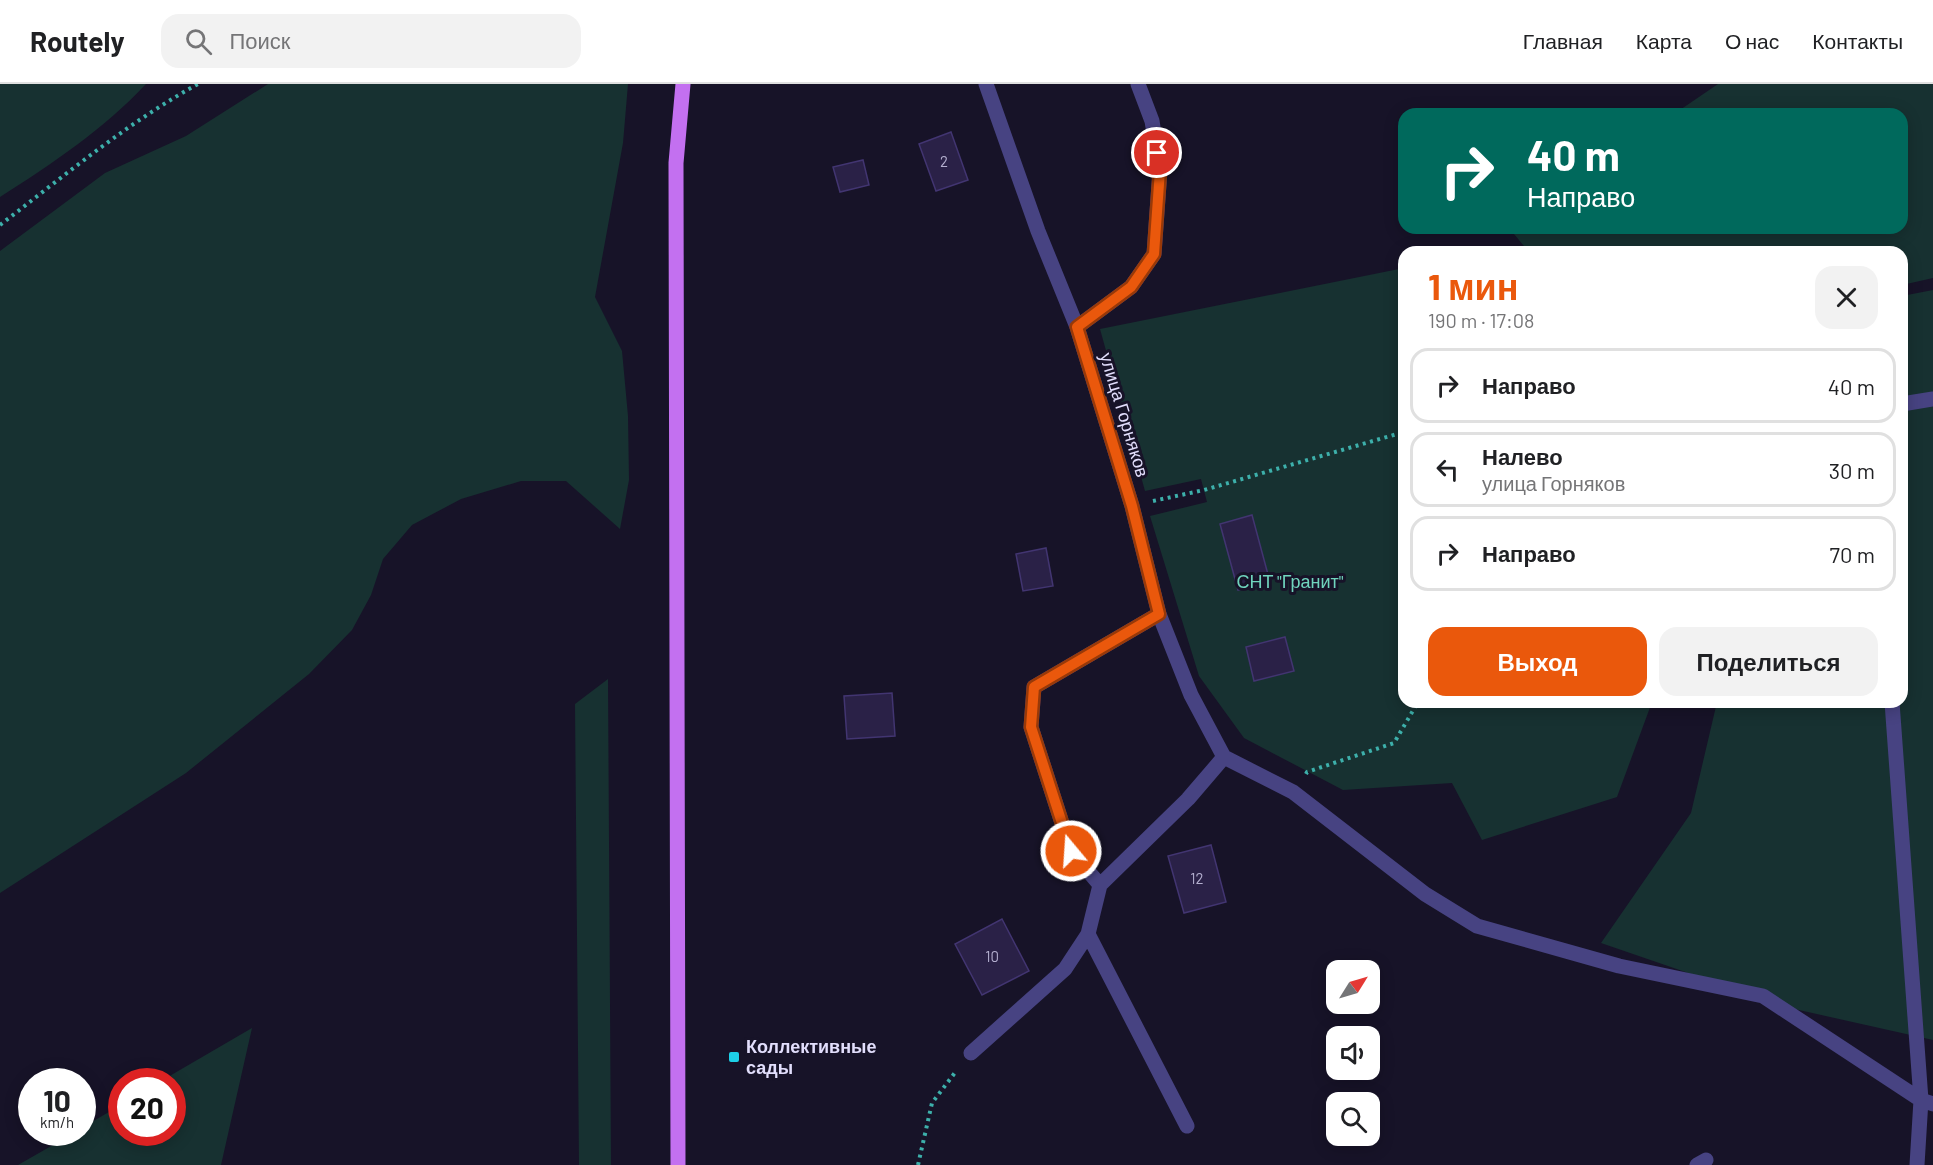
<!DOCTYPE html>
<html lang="ru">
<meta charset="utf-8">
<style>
:root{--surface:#fff;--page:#f2f2f2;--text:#202124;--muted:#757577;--line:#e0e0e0;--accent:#ea580c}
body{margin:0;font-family:Barlow,sans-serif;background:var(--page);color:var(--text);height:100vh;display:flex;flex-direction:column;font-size:22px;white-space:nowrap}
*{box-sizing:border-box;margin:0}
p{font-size:20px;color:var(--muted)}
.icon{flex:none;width:33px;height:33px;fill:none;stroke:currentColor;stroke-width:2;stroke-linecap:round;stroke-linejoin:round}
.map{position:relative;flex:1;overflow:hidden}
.details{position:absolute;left:1398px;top:162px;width:510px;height:462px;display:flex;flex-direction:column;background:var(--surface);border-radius:18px;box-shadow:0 3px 15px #0003}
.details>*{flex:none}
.banner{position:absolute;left:1398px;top:24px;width:510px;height:126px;border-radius:18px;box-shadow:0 3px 15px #0003;background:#00695c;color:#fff;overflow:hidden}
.needle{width:39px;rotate:53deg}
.buttons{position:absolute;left:1326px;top:876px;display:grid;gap:12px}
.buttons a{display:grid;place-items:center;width:54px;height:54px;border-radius:12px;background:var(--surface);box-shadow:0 3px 15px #0003;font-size:30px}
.speed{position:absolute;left:18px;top:984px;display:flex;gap:12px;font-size:30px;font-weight:700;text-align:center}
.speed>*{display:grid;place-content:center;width:78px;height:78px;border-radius:50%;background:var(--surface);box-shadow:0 3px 15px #0003;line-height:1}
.speed small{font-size:15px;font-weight:400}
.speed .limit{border:9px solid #d22;background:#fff;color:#111}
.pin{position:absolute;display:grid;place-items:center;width:51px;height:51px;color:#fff;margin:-26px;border:3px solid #fff;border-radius:50%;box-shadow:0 2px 6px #0007}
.me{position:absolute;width:66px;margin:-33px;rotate:342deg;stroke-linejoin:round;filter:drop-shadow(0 0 4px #0008)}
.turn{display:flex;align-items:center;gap:21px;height:126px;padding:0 30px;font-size:27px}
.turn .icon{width:78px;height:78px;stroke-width:2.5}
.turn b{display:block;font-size:42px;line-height:51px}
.round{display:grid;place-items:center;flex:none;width:63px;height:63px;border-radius:18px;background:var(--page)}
.headline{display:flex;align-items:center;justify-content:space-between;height:102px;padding:0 30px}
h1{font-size:36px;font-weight:700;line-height:45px;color:var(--accent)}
.button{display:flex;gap:12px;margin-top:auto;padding:12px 30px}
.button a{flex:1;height:69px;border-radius:18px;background:var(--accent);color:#fff;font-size:24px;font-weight:700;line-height:69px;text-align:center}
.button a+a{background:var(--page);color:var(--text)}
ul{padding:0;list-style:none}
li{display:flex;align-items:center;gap:18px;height:75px;margin:0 12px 9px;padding:0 18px;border:3px solid var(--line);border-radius:18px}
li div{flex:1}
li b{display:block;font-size:22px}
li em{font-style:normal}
header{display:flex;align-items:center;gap:36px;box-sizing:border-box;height:84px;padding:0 30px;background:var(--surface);border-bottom:2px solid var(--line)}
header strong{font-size:28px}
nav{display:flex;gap:33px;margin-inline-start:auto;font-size:21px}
.search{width:420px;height:54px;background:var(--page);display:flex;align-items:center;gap:15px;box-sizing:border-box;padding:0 21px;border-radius:18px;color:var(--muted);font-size:22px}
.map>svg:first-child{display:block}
.green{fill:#173131}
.building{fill:#2a2147;stroke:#423571;stroke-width:1.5}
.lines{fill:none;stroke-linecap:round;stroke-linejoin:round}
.path{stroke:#3db0ab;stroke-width:4;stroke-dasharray:3 4.5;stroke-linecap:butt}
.minor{stroke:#474382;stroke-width:15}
.major{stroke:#c370f0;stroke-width:15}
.route-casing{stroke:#983908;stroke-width:15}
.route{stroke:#ea580c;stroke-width:10}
.poi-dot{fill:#1dd0e8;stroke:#171328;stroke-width:2}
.labels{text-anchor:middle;stroke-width:6;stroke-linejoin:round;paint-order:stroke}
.number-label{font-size:15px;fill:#b4afcf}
.street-label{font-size:18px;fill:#e2defc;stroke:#171328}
.park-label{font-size:18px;fill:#70d5be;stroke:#171328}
.poi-label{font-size:18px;font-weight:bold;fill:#e2defc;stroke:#171328;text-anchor:start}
</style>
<header>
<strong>Routely</strong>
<div class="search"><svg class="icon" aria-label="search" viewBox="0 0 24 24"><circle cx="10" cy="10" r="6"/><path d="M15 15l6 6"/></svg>Поиск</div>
<nav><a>Главная</a><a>Карта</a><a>О нас</a><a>Контакты</a></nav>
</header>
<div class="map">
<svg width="1933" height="1081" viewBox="0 0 1933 1081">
<rect width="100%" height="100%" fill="#171328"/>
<!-- green -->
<path class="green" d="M0,0h146c-42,45 -94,80 -146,113z
M268,0h360l-5,59 -28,154 27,54 6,65 1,64 -9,49 -54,-48h-45l-60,18 -49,26 -29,34 -12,36 -19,35 -43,44 -123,99 -186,120v-642l105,-78 81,-37z
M1718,0h215v194l-31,7v-33h-373l-20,-24h393v-114h-228z
M1404,184v434h248l-35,95 -135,43 -30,-57 -109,7 -99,-52 -45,-62 -49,-160 57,-14 -6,-23 -56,12 -45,-162z
M1933,206v750l-143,-32 -189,-65 90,-130 26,-111h185v-406z
M608,595l3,486h-32l-4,-461z
M252,944l-31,137h-203l56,-32 8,-1 1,-5 38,-22 1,27h50v-50l-11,-1z"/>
<!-- building -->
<path class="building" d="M951,48l17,48 -32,11 -17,-47z
M863,76l6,25 -29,7 -7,-25z
M1252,431l18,67 -32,8 -18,-66z
M1046,464l7,38 -30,5 -7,-37z
M1285,553l9,34 -40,10 -8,-34z
M892,609l3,43 -48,3 -3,-43z
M1211,761l15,57 -42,11 -16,-57z
M1002,835l27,52 -47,24 -27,-51z"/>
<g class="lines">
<!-- path -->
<path class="path" d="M0,141c64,-49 127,-102 198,-141
M1153,417l51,-11 200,-58
M1306,690l1,-2 87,-29 24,-41
M918,1081l14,-62 25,-33"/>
<!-- minor -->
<path class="minor" d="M986,0l52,147 39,96 55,179 27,108 32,81 33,62
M1077,243l54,-40 23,-33 6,-84 -8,-49 -14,-37
M1902,320l31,-5
M1892,618l29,398 -4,65
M1224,673l69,35 132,102 52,32 142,40 144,30 158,104 12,4
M1100,801l-29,-34 -40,-124 3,-40 125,-73
M1088,850l99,192
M971,969l94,-84 23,-35 12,-49 88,-86 36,-42
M1697,1081l9,-5"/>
<!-- major -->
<path class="major" d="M678,1081l-2,-1002 7,-79"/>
</g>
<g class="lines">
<defs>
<path id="route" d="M1071,767l-40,-124 3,-40 125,-73 -27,-108 -55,-179 54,-40 23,-33 6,-84 -3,-17"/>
</defs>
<!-- route casing -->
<use href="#route" class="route-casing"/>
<!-- route -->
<use href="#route" class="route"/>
</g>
<!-- markers -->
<rect class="poi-dot" x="728" y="967" width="12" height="12" rx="3"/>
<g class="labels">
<!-- number labels -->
<g class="number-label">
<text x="944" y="83">2</text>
<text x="1197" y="800">12</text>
<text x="992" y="878">10</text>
</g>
<!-- street labels -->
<g class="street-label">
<text transform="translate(1124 331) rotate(73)" y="6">улица Горняков</text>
</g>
<!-- park labels -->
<g class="park-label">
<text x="1290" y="504">СНТ "Гранит"</text>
</g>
<!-- poi labels -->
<g class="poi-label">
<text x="746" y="969">Коллективные<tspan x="746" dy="21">сады</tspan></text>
</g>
</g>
</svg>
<div class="buttons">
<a><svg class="needle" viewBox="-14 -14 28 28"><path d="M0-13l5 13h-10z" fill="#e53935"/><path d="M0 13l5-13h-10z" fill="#757577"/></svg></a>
<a><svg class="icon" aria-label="sound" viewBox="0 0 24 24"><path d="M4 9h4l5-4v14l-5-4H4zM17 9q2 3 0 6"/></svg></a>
<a><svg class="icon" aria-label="search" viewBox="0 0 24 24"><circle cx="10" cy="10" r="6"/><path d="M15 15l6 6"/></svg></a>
</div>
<div class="speed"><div>10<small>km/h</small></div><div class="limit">20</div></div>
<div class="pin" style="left:1157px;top:69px;background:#d93025"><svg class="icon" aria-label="arrive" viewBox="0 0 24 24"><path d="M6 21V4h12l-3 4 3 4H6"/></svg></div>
<svg class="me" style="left:1071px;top:767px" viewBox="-20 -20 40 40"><circle r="17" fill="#ea580c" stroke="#fff" stroke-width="3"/><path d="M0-11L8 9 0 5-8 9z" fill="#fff"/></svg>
<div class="banner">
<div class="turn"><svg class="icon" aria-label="right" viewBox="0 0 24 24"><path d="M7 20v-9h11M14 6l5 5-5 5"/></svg><div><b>40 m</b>Направо</div></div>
</div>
<section class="details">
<div class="headline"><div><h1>1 мин</h1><p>190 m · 17:08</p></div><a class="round"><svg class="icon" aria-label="close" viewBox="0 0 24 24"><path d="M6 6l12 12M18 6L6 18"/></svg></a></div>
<ul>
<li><svg class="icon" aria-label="right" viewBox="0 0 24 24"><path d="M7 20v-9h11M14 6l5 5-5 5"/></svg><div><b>Направо</b></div><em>40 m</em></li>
<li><svg class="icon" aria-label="left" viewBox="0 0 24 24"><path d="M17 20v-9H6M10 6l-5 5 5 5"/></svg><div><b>Налево</b><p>улица Горняков</p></div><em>30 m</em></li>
<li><svg class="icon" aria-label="right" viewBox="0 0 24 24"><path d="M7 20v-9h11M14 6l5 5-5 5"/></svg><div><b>Направо</b></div><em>70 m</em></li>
</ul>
<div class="button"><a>Выход</a><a>Поделиться</a></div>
</section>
</div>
